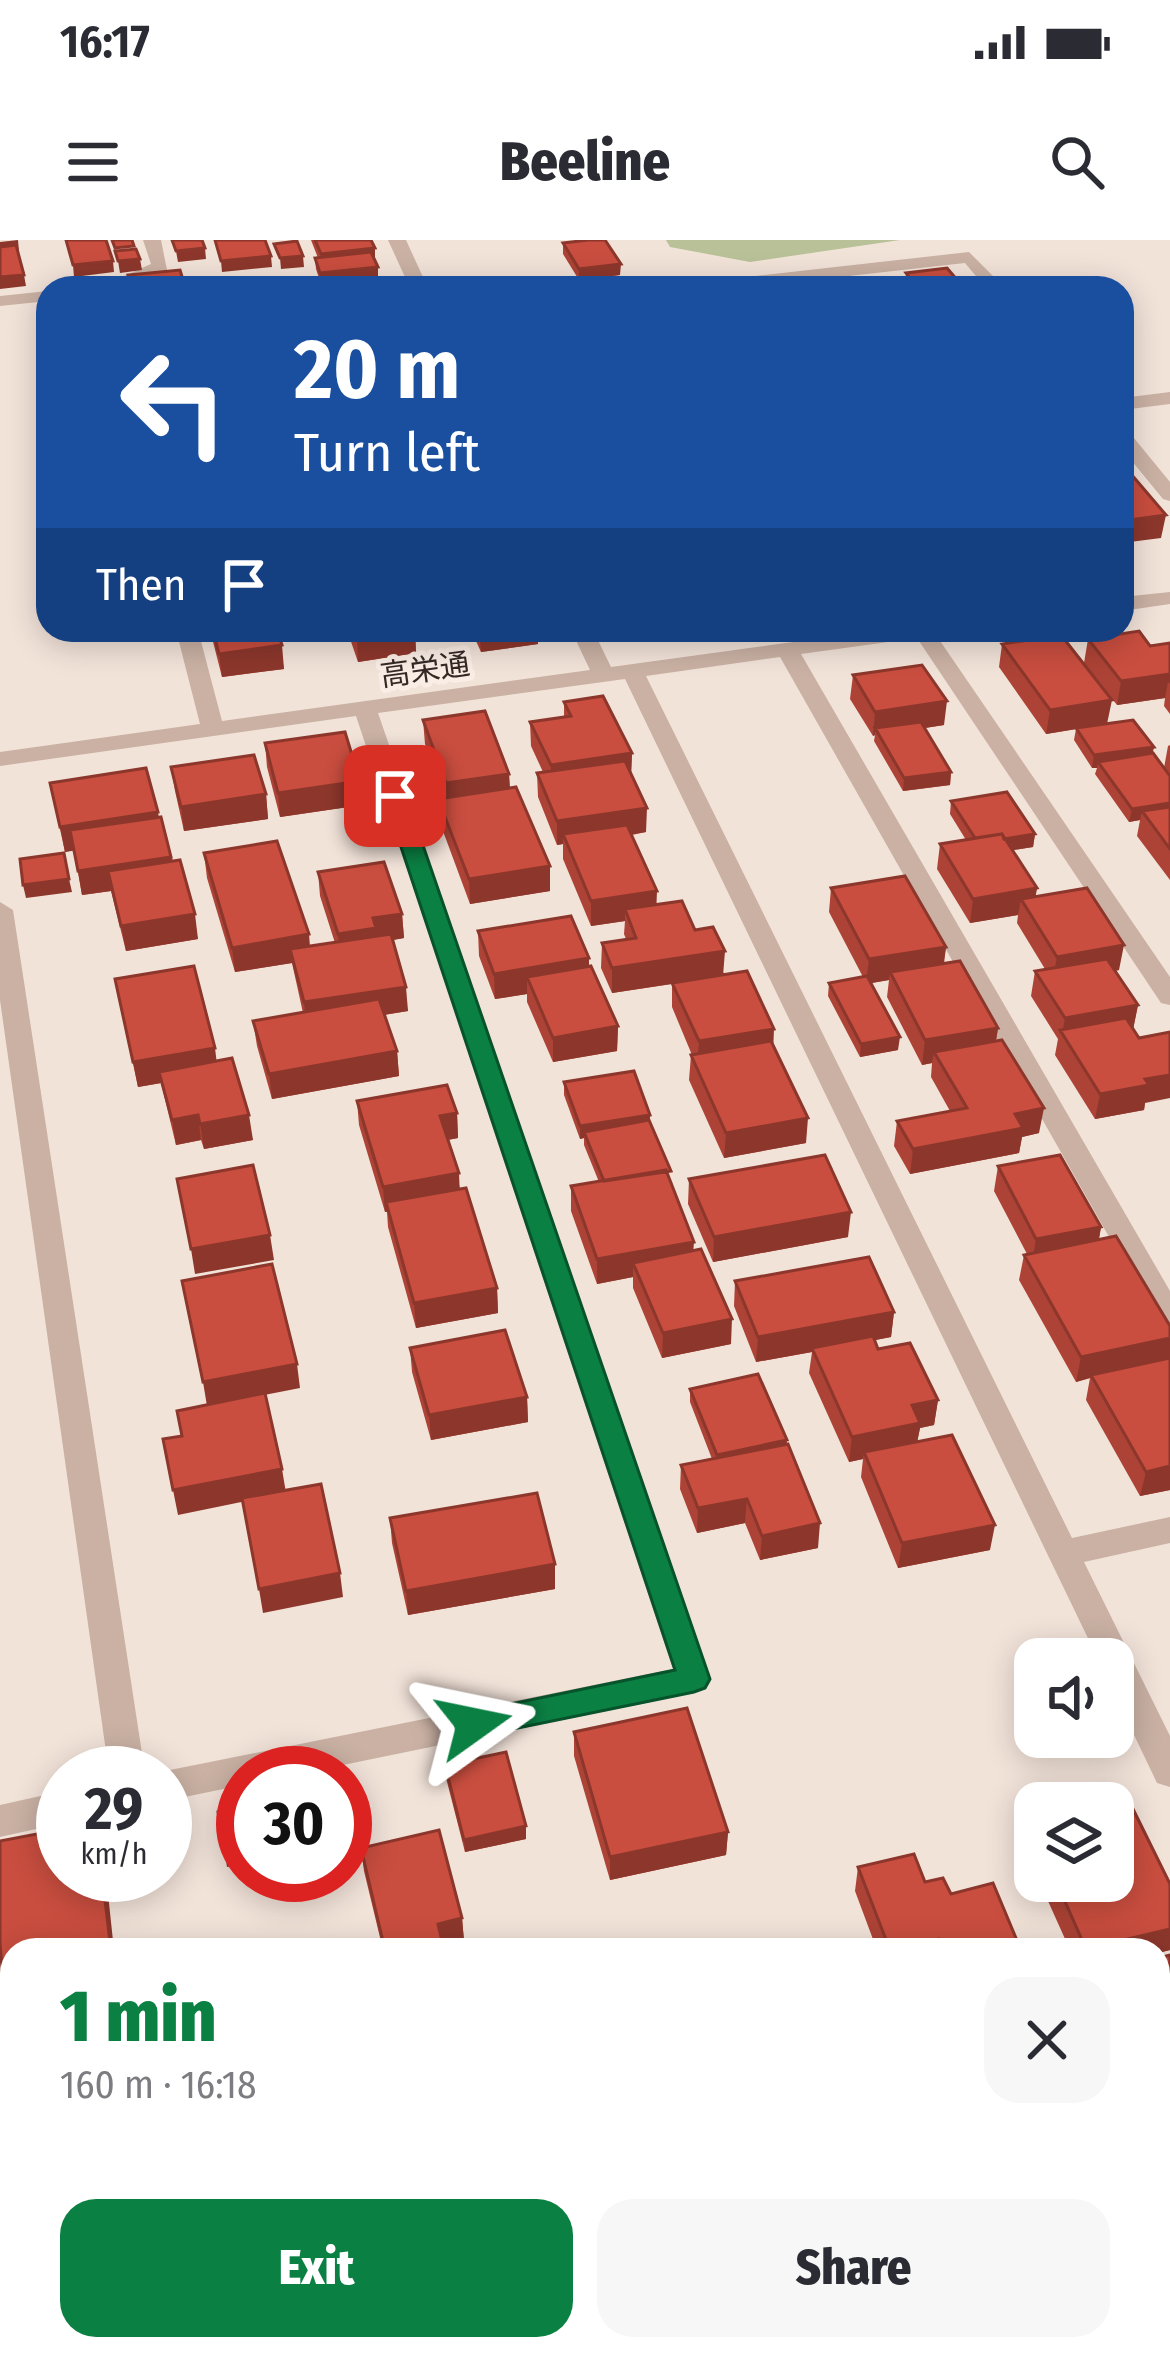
<!DOCTYPE html>
<meta charset="utf-8">
<style>
:root{--surface:#fff;--page:#f7f7f7;--text:#2b2b33;--muted:#7c7c81;--accent:#0b8043}
body{margin:0;font-family:"Fira Sans Condensed","Noto Sans JP",sans-serif;background:var(--page);color:var(--text);height:100vh;display:flex;flex-direction:column;font-size:45px;white-space:nowrap}
*{box-sizing:border-box;margin:0}
p{font-size:39px;color:var(--muted)}
.icon{flex:none;width:66px;height:66px;fill:none;stroke:currentColor;stroke-width:2;stroke-linecap:round;stroke-linejoin:round}
.map{position:relative;flex:1;overflow:hidden}
.side{position:absolute;left:0px;top:1698px;width:1170px;height:423px;display:flex;flex-direction:column;background:var(--surface);border-radius:36px 36px 0 0;box-shadow:0 6px 30px #0003}
.side>*{flex:none}
.hud{position:absolute;left:36px;top:36px;width:1098px;height:366px;border-radius:36px;box-shadow:0 6px 30px #0003;background:#1a4fa0;color:#fff;overflow:hidden}
.fabs{position:absolute;left:1014px;top:1398px;display:grid;gap:24px}
.fabs a{display:grid;place-items:center;width:120px;height:120px;border-radius:24px;background:var(--surface);box-shadow:0 6px 30px #0003;font-size:60px}
.speed{position:absolute;left:36px;top:1506px;display:flex;gap:24px;font-size:60px;font-weight:700;text-align:center}
.speed>*{display:grid;place-content:center;width:156px;height:156px;border-radius:50%;background:var(--surface);box-shadow:0 6px 30px #0003;line-height:1}
.speed small{font-size:30px;font-weight:400}
.speed .limit{border:18px solid #d22;background:#fff;color:#111}
.pin{position:absolute;display:grid;place-items:center;width:102px;height:102px;color:#fff;margin:-51px;border-radius:24px;box-shadow:0 6px 18px #0006}
.me{position:absolute;width:132px;margin:-66px;rotate:78deg;stroke-linejoin:round;filter:drop-shadow(0 0 9px #0008)}
.turn{display:flex;align-items:center;gap:42px;height:252px;padding:0 60px;font-size:54px}
.turn .icon{width:156px;height:156px;stroke-width:2.5}
.turn b{display:block;font-size:84px;line-height:102px}
.then{display:flex;align-items:center;height:114px;padding:0 60px;background:#0003;gap:24px;font-size:45px}
.round{display:grid;place-items:center;flex:none;width:126px;height:126px;border-radius:36px;background:var(--page)}
.head{display:flex;align-items:center;justify-content:space-between;height:204px;padding:0 60px}
h1{font-size:72px;font-weight:800;line-height:90px;color:var(--accent)}
.button{display:flex;gap:24px;margin-top:auto;padding:24px 60px}
.button a{flex:1;height:138px;border-radius:36px;background:var(--accent);color:#fff;font-size:48px;font-weight:800;line-height:138px;text-align:center}
.button a+a{background:var(--page);color:var(--text)}
.status{display:flex;justify-content:space-between;align-items:center;height:84px;padding:0 60px;background:var(--surface);direction:ltr}
.status svg{height:33px;fill:currentColor}
header{display:flex;justify-content:space-between;align-items:center;height:156px;padding:0 60px;background:var(--surface);font-size:54px;font-weight:800}
.map>svg:first-child{display:block}
.green{fill:#b9c198}
.lines{fill:none;stroke-linecap:round;stroke-linejoin:round}
.minor{fill:#cab1a4;fill-rule:evenodd}
.wall{fill:#ad4336}
.shaded-wall{fill:#8d372c}
.building{fill:#c94e3f;stroke:#8d372c;stroke-width:3}
.route{fill:#0b8043;stroke:#07532c;stroke-width:3}
.labels{text-anchor:middle;stroke-width:10;stroke-linejoin:round;paint-order:stroke}
.far-street-label{font-size:30px;fill:#352926;stroke:#faede5}
</style>
<div class="status"><b>16:17</b><svg viewBox="0 0 49 12"><path d="M0 12V9h3v3zM5 12V6h3v6zM10 12V3h3v9zM15 12V0h3v12zM26 1h20v11H26zM47 4h2v5h-2z"/></svg></div>
<header><svg class="icon" aria-label="menu" viewBox="0 0 24 24"><path d="M4 6h16M4 12h16M4 18h16"/></svg>Beeline<svg class="icon" aria-label="search" viewBox="0 0 24 24"><circle cx="10" cy="10" r="6"/><path d="M15 15l6 6"/></svg></header>
<div class="map">
<svg width="1170" height="2120" viewBox="0 0 1170 2120">
<rect width="100%" height="100%" fill="#f2e3d9"/>
<!-- green -->
<path class="green" d="M666,0h234l-150,22 -80,-15z"/>
<g class="lines">
<!-- minor -->
<path class="minor" d="M143,0h18l6,30 -45,18h-25l54,-24z
M388,0h18l22,48h-18z
M969,12l36,36h-19l-21,-25 -224,25h-57l9,-5z
M48,51v10l-48,5v-10z
M1170,152v12l-48,6v-12z
M1122,190l7,2 41,50v19l-7,-2 -41,-50z
M1170,352v12l-48,7v-14z
M176,390h22l24,91 368,-51 -19,-40h22l18,37 270,-37h59l-4,5 234,342v28l-9,-2 -244,-365 -116,16 369,637v37l-11,-3 -379,-668 -134,19 426,862 98,-21v26l-86,19 86,174v51l-13,-4 -44,-92v-32h-15l-473,-980 -247,34 333,966 -5,10 -12,4 -390,80h-61v12l-78,16v-28h-7l7,-2 508,-102 -317,-953 -356,50v-14l200,-28z
M0,662l13,8 132,863h-36l-109,-773z
M63,1551v32l-63,14v-32z"/>
</g>
<!-- wall -->
<path class="wall" d="M311,0h60l4,8 -1,12 4,7v11l-57,6 -5,-15 -1,-11h3z
M563,3l57,32 -41,5 -16,-26z
M906,33l58,15h-56l-3,-4z
M210,390h67l7,39 -62,8z
M347,390h68l1,23 -58,9z
M471,390h66l1,14 -57,8z
M1088,399l62,7 20,-3v71l-6,-8 1,-8 -48,7 -33,-42z
M1002,404l105,79 47,24 -2,6 12,15 4,-22 2,-1v135l-33,-44 3,-16 -11,2 -34,-48 2,-6h-5l-18,-28 2,-11 -30,5 -47,-67z
M853,435l91,50 -19,3 26,44 -1,13 -47,6 -29,-50 1,-6 -2,1 -23,-37z
M564,462l68,51 -1,21 15,58 -14,3 25,70 38,25 78,117 33,96 -82,15 -35,-78 2,-25h1l-20,-48v-23l-60,9 -11,-25 1,-25 24,-4 -2,-5 1,-13 -34,5 -28,-67v-15l-6,1 -19,-48 -1,-24 6,-1 -12,-26 -1,-24 34,-5z
M423,480l86,54 1,14 40,78v25l-80,13 -30,-81 -2,-24 6,-1 -19,-54z
M265,503l97,62 -82,12 -13,-50z
M171,527l95,27 2,25 -84,12 -9,-40z
M50,543l109,34 39,122 -72,12 -15,-60 -29,4 -8,-45 -9,2z
M951,561l84,33 -2,13 -21,3 25,38 -2,8 84,74 -4,1 23,34 -5,24 12,74 -1,7 -49,9 -40,-64 3,-16 -27,-43 4,-25 10,-2 -28,-46 1,-8 -48,8 -33,-54 3,-25 26,-4 -16,-26z
M204,613l106,93 25,-3 -15,-47 -2,-24 84,42 2,24 -12,2 16,71 -24,4 13,36 2,25 -127,23 -15,-53 -4,-25 50,-8 -11,-50 -57,9 -28,-94z
M831,648l115,59 -2,17 54,64 -2,13 43,92 -17,4 -3,16 -109,21 -16,-28 3,-25 53,-10 -19,-34 1,-14 -10,2 -35,-68 2,-17 -18,3 27,67 -38,7 -32,-61 1,-13 34,-6 -34,-65z
M478,691l111,27v8l29,60 -1,25 -64,11 -26,-60v-8l-32,5 -16,-43z
M115,739l102,82 36,79 -49,9 -3,-9 -25,5 -15,-62 -23,4z
M564,842l86,33v6l43,130 38,93 -69,14 -29,-70v-11l-36,7 -26,-73v-25l28,-4 -15,-37v-7l-4,1 -16,-44z
M357,861l100,12 1,25 -10,2 12,49 37,99 1,25 -82,15 -28,-101 -1,-15h-2l-26,-87z
M998,926l103,61 -2,13 71,250 -30,6 -54,-96 4,-22 -14,4 -57,-102 5,-25 3,-1 -33,-63z
M689,939l159,58 -135,25 -25,-58z
M735,1041l159,31 -3,25 -16,3 3,9 60,51 -4,25 -14,3 -3,14 73,108 -92,18 -37,-91 2,-18 -14,3 -40,-89 3,-21 -56,10 -22,-56z
M410,1108l117,49 1,25 -97,18 -19,-68z
M690,1149l97,55 31,104 -58,12 -15,-37 -48,10 -17,-44 1,-24 31,-6 -22,-57z
M390,1278l165,71 -147,26 -16,-72z
M574,1492l154,100 -2,23 -116,25 -36,-124z
M445,1525l81,61v13l-61,13 -19,-74z
M1034,1592h1v39l-7,-15z
M361,1608l101,70 2,23 -21,5 1,4h-61l-19,-79z
M858,1627l67,15 26,12 70,56h-144l-22,-59z
M1039,1641h74l57,69 -12,3v-3h-88z
M1046,2109h112l9,11h-117z"/>
<!-- shaded-wall -->
<path class="shaded-wall" d="M18,0l1,11 -19,2v-11z
M205,8l1,11 -28,3 -2,-11z
M375,8v11l-54,6v-11z
M271,16l1,11 -50,5 -1,-11z
M303,16l1,11 -23,2 -1,-11z
M140,19l2,11 -22,3 -2,-12z
M113,21l1,11 -40,5 -1,-12z
M621,24l-1,11 -41,5v-11z
M378,27v11l-57,6 -1,-11z
M24,35l2,11 -26,3v-12z
M184,43l1,5h-51z
M1166,275l-5,23 -39,5v-22z
M415,390l1,23 -58,9 -1,-24z
M538,392v12l-57,8 -1,-12z
M282,405l2,24 -62,8 -3,-23z
M1170,434v10l-2,-2 -3,16 -48,7 4,-24z
M1112,460l-5,24 -61,10 4,-24z
M947,461l-3,24 -65,10 -4,-7v7l-2,1 2,-24z
M1154,507l-3,13 -53,2 -1,6h-5l2,-13z
M632,513l-1,24 -80,12v-24z
M951,532l-1,13 -47,6 1,-13z
M509,534l1,25 -63,9 -1,-25z
M360,541l2,24 -82,12 -2,-24z
M266,554l2,25 -84,12 -3,-24z
M1170,563v12l-28,-4 -2,9 -11,2 3,-13z
M647,568l-1,24 -79,12 -4,-10v10l-6,1v-24z
M158,572l4,25 -97,15 -5,-25z
M1035,594l-2,13 -57,9 2,-13z
M171,617l4,24 -67,-10 3,20 -29,4 -4,-24z
M550,626v25l-80,13 -1,-25z
M69,639l3,13 -46,6 -3,-13z
M1037,648l-4,25 -12,-14 -3,16 -48,8 3,-24z
M657,651l-1,25 -31,-7v12l-34,5v-25z
M195,674l3,25 -72,12 -5,-25z
M402,674l2,24 -27,5 -37,15 -2,-24 35,-16z
M309,694l2,25 -21,-10 2,14 -57,9 -3,-24z
M1124,705l-5,25 -67,11 5,-24z
M946,707l-4,25h-52l-1,8 -23,4 3,-25z
M725,711l-2,25 -111,17v-25z
M589,718v25l-62,-6v17l-32,5 -1,-25z
M406,747l2,24 -102,16 -2,-25z
M1138,765l-5,25 -71,4 3,-16z
M618,786l-1,25 -64,11v-24z
M998,788l-4,25 -60,-1 -2,11 -10,2 3,-25z
M774,789l-1,25 -76,12 2,-25z
M900,797l-2,13 -38,7 1,-13z
M215,808l3,25 -59,-1 2,11 -23,4 -5,-25z
M397,811l2,25 -127,23 -3,-25z
M1170,835v23l-25,5 -1,7 -49,9 5,-25 45,-15z
M1044,868l-5,25 -17,4 -3,16 -109,21 3,-25 102,-35z
M457,873l1,25 -17,3 -1,-25z
M198,875l3,25 -25,5 -4,-25z
M249,875l4,25 -49,9 -4,-25z
M650,875l-1,13 -65,4v6l-4,1v-13z
M808,878l-2,25 -82,15 2,-25z
M459,933l1,25 -74,4 1,10h-2l-2,-25z
M851,972l-3,25 -135,25 1,-25z
M1101,987l-5,25 -64,12 4,-25z
M270,995l4,25 -79,14 -4,-25z
M694,1002l-2,25 -59,-4v14l-36,7v-25z
M497,1048l1,25 -82,15 -2,-25z
M894,1072l-3,25 -77,15 -2,-4v4l-56,10 2,-25z
M732,1079l-1,25 -69,14 1,-25z
M1170,1098v24l-79,13 -1,3 -14,4 5,-25z
M297,1124l3,24 -93,18 -4,-24z
M527,1157l1,25 -97,18 -2,-25z
M938,1160l-4,25 -14,3 -4,20 -52,4 -1,7 -14,3 3,-25 60,-32z
M787,1200l-1,13 -70,15 1,-13z
M1170,1226v24l-30,6 6,-24z
M282,1229l4,24 -108,22 -5,-25z
M747,1259l-2,24 -48,10 1,-25z
M820,1283l-2,25 -58,12 2,-24z
M995,1285l-5,25 -92,18 4,-25z
M555,1324v25l-147,26 -2,-24z
M340,1333l3,24 -80,16 -4,-24z
M526,1586v13l-61,13 -1,-12z
M728,1592l-2,23 -116,25v-23z
M243,1611v13l-16,3 -2,-13z
M102,1635h4l8,75h-3z
M462,1678l2,23 -24,6 -2,-23z
M1170,1689v21l-12,3v-3h-72z
M939,1699l-2,11h-42z
M1170,1855v20l-12,3v-20z"/>
<!-- building -->
<path class="building" d="M66,0h40l7,21 -40,4z
M112,0h20l2,6 -19,2z
M172,0h30l3,8 -29,3z
M215,0h50l6,16 -50,5z
M315,0h56l4,8 -54,6z
M588,0h17l16,24 -42,5 -16,-26z
M297,1l6,15 -23,2 -6,-14z
M16,5l8,30 -24,2v-30z
M136,9l4,10 -22,2 -3,-10z
M371,12l7,15 -58,6 -5,-15z
M947,28l17,20h-46l-12,-15z
M180,30l4,13 -52,5 -4,-13z
M249,39l4,9h-54l-1,-3z
M816,40l6,8h-59l-2,-2z
M1131,234l35,41 -44,6v-46z
M213,390h64l5,15 -63,9z
M354,390h59l-56,8z
M476,390h61l1,2 -58,8z
M1139,391l11,15 20,-3v31l-49,7 -33,-42z
M1061,395l51,65 -62,10 -48,-66z
M922,425l25,36 -72,11 -22,-37z
M603,456l29,57 -81,12 -21,-43 41,-6 -7,-14z
M485,471l24,63 -63,9 -23,-63z
M1133,480l21,27 -60,8 -18,-27z
M921,482l30,50 -47,6 -29,-50z
M345,492l15,49 -82,12 -13,-50z
M1153,513l17,23v27l-38,6 -34,-47z
M254,515l12,39 -85,13 -10,-40z
M625,521l22,47 -90,13 -20,-48z
M146,528l12,44 -98,15 -10,-44z
M516,547l34,79 -81,13 -31,-80z
M1007,552l28,42 -31,5 -2,-5 -27,4 -24,-37z
M1170,567v42l-28,-38z
M161,577l10,40 -93,14 -8,-41z
M627,585l30,66 -66,10 -28,-67z
M1002,594l35,54 -64,11 -33,-55z
M277,601l32,93 -77,14 -28,-95z
M64,613l5,26 -46,6 -3,-26z
M180,620l15,54 -74,12 -13,-55z
M384,622l18,52 -29,4 3,10 -38,6 -20,-62z
M905,636l41,71 -77,12 -38,-71z
M1087,648l37,57 -67,12 -36,-58z
M682,661l13,29 18,-3 12,24 -113,17 -10,-25 34,-5 -11,-29z
M571,676l18,42 -95,16 -16,-43z
M391,694l15,53 -102,15 -14,-53z
M1107,719l31,46 -73,13 -30,-47z
M960,721l38,67 -73,12 -35,-68z
M194,726l21,82 -82,14 -18,-83z
M591,726l27,60 -65,12 -26,-61z
M747,731l27,58 -75,12 -27,-58z
M867,736l33,61 -39,7 -32,-61z
M379,759l18,52 -128,23 -16,-53z
M1126,778l13,20 31,-6v43l-25,4 4,6 -49,9 -40,-64z
M1002,800l42,68 -29,6 8,14 -110,21 -16,-28 70,-13 -33,-56z
M771,801l37,77 -82,15 -35,-78z
M232,818l17,57 -49,9 -2,-9 -26,5 -13,-48z
M634,831l16,44 -70,11 -16,-44z
M447,845l10,28 -17,3 19,57 -76,14 -26,-86z
M649,880l22,51 -67,10 -20,-49z
M825,915l26,57 -137,25 -25,-58z
M1060,915l41,72 -65,12 -38,-73z
M253,925l17,70 -79,14 -14,-70z
M666,930l28,72 -97,17 -26,-73z
M466,948l31,100 -83,15 -28,-101z
M1116,996l54,90v12l-89,19 -57,-102z
M701,1009l31,70 -69,14 -30,-70z
M869,1017l25,55 -136,25 -23,-56z
M272,1024l25,100 -94,18 -21,-101z
M505,1090l22,67 -98,18 -19,-67z
M873,1096l5,13 32,-6 28,57 -26,5 8,18 -68,14 -40,-89z
M1170,1118v108l-24,6 -55,-97z
M758,1134l29,66 -70,15 -27,-66z
M265,1153l17,76 -109,21 -10,-51 19,-3 -5,-25z
M952,1195l43,90 -93,18 -38,-91z
M788,1204l32,79 -58,13 -15,-37 -49,9 -17,-43z
M321,1244l19,89 -81,16 -17,-91z
M537,1253l18,71 -149,27 -16,-73z
M687,1468l41,124 -118,25 -36,-125z
M506,1512l20,74 -62,14 -19,-75z
M243,1567v44l-18,3 -7,-42z
M1133,1569l37,75v45l-84,20 -30,-68h57v-68z
M63,1589v46h39l9,75h-99v93l-4,1 -8,-101v-102z
M439,1590l23,88 -24,6 6,26h-59l-24,-102z
M914,1614l11,28 18,-4 8,16 42,-11 28,67h-78l-4,-11 -49,11 -32,-83z
M1170,1715v140l-12,3v-140z
M1158,2097l9,23h-102l-4,-11h97z"/>
<!-- route -->
<path class="route" d="M395,550l11,6 304,883 -5,9 -11,4 -220,45 -12,-4 -4,-9 4,-10 213,-44 -291,-874z"/>
<g class="labels">
<!-- far-street labels -->
<g class="far-street-label">
<text transform="translate(425 430) rotate(-8)" y="10">高栄通</text>
</g>
</g>
</svg>
<div class="fabs">
<a><svg class="icon" aria-label="sound" viewBox="0 0 24 24"><path d="M4 9h4l5-4v14l-5-4H4zM17 9q2 3 0 6"/></svg></a>
<a><svg class="icon" aria-label="layers" viewBox="0 0 24 24"><path d="M12 4l9 5-9 5-9-5zM3 14l9 5 9-5"/></svg></a>
</div>
<div class="speed"><div>29<small>km/h</small></div><div class="limit">30</div></div>
<div class="pin" style="left:395px;top:556px;background:#d93025"><svg class="icon" aria-label="arrive" viewBox="0 0 24 24"><path d="M6 21V4h12l-3 4 3 4H6"/></svg></div>
<svg class="me" style="left:474px;top:1484px" viewBox="-20 -20 40 40"><path d="M0-17L14 15 0 8-14 15z" fill="#0b8043" stroke="#fff" stroke-width="4"/></svg>
<div class="hud">
<div class="turn"><svg class="icon" aria-label="left" viewBox="0 0 24 24"><path d="M17 20v-9H6M10 6l-5 5 5 5"/></svg><div><b>20 m</b>Turn left</div></div>
<div class="then">Then<svg class="icon" aria-label="arrive" viewBox="0 0 24 24"><path d="M6 21V4h12l-3 4 3 4H6"/></svg></div>
</div>
<section class="side">
<div class="head"><div><h1>1 min</h1><p>160 m · 16:18</p></div><a class="round"><svg class="icon" aria-label="close" viewBox="0 0 24 24"><path d="M6 6l12 12M18 6L6 18"/></svg></a></div>
<div class="button"><a>Exit</a><a>Share</a></div>
</section>
</div>
